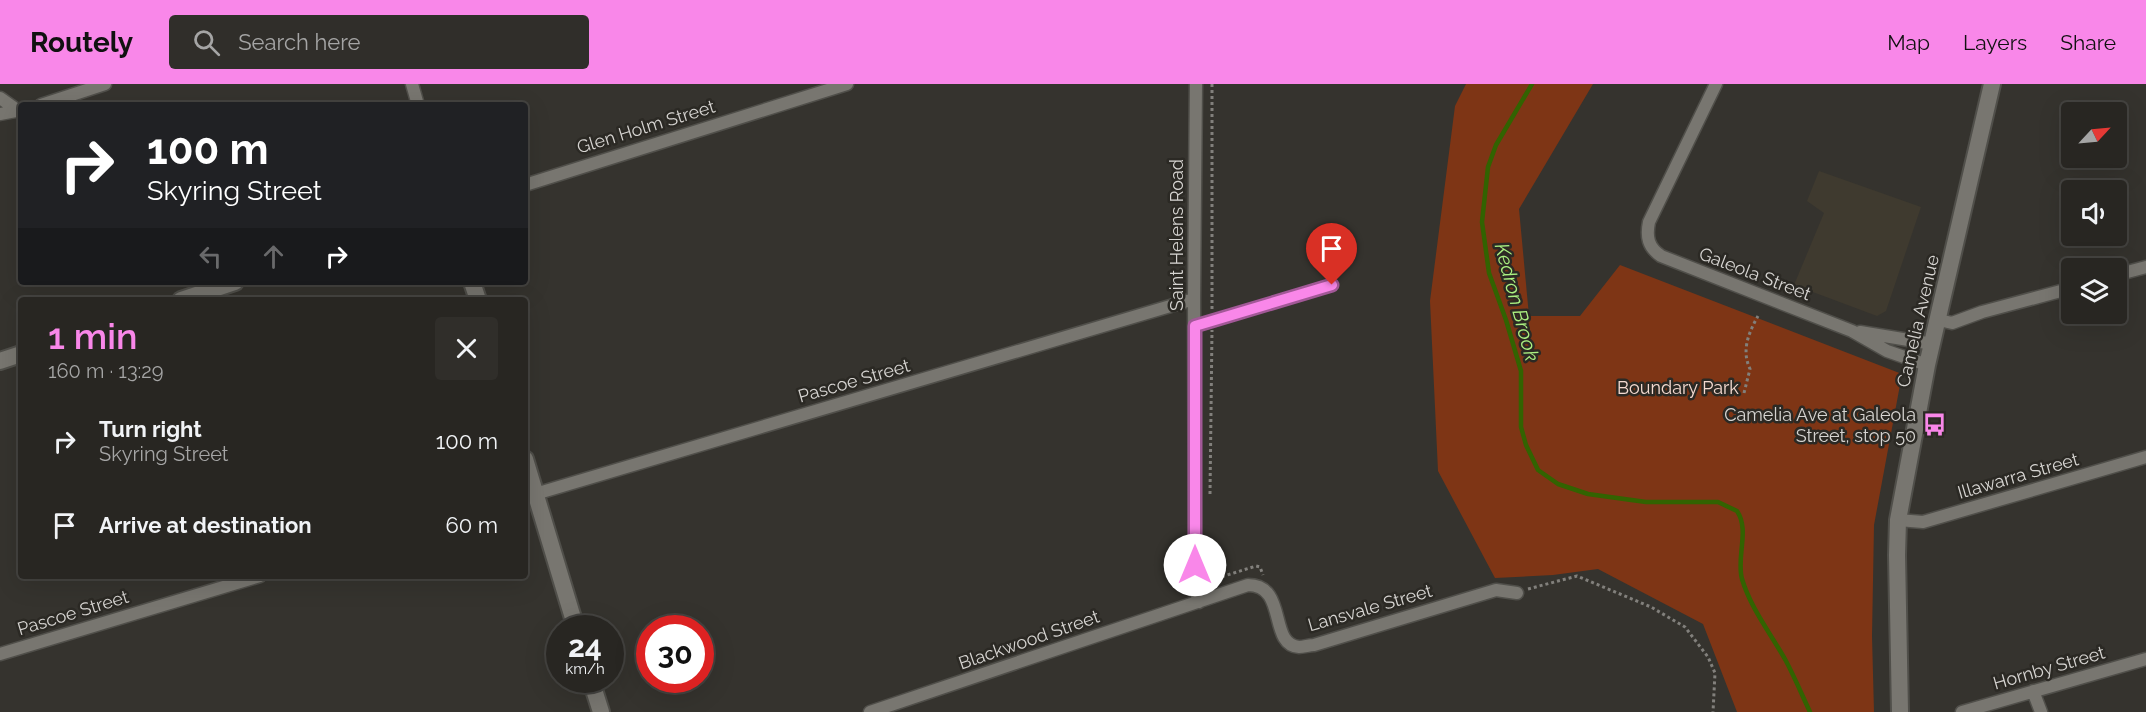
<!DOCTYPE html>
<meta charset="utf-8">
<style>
:root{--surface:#282622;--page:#302e2a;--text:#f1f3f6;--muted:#a5a5a5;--line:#444340;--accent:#f987e9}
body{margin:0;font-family:Raleway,sans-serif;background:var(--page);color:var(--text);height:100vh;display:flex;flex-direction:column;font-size:22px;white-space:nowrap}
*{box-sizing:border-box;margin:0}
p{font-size:20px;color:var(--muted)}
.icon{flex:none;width:33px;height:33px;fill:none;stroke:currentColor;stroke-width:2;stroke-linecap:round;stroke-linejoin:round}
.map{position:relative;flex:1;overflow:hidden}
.sheet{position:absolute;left:18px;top:213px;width:510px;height:282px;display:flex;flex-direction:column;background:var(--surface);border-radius:6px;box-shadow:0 6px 24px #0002,0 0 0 2px var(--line)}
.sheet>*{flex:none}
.top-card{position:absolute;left:18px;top:18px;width:510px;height:183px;border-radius:6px;box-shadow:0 6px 24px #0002,0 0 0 2px var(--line);background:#202124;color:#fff;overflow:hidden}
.needle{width:39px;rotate:64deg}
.tools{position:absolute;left:2061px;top:18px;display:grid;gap:12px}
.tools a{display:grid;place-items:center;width:66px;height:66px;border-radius:6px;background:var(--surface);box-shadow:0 6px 24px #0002,0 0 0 2px var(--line);font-size:30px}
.speed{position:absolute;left:546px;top:531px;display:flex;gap:12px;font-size:30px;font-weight:700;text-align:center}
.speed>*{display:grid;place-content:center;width:78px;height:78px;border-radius:50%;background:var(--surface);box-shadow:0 6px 24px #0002,0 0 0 2px var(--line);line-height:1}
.speed small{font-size:15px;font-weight:400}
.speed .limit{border:9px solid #d22;background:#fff;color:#111}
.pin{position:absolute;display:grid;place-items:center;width:51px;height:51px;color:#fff;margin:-62px -26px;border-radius:50% 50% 50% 0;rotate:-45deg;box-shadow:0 0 6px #0007}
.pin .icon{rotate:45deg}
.me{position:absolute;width:66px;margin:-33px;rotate:0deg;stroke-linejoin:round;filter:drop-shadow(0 0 4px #0008)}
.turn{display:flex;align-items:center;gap:21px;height:126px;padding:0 30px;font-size:27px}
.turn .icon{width:78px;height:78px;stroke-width:2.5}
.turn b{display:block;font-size:42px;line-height:51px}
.lanes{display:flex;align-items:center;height:57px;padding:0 30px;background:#0003;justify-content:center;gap:30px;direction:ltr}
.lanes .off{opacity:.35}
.round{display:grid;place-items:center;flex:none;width:63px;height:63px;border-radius:6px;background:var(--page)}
.head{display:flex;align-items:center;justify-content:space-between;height:102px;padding:0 30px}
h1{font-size:36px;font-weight:600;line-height:45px;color:var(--accent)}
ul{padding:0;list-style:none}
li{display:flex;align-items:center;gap:18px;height:84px;padding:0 30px}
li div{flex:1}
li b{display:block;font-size:22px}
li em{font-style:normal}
header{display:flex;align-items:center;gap:36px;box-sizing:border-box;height:84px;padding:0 30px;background:var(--accent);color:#111}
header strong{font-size:28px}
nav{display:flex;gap:33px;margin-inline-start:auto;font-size:21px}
.search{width:420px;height:54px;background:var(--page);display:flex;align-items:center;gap:15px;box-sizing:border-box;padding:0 21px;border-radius:6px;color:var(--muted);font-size:22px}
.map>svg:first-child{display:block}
.built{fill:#3f3a2f}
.green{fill:#7e3515}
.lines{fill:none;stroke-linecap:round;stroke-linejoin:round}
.stream{stroke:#326301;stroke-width:4.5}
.service-casing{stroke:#504f4a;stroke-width:9}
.minor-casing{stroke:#504f4a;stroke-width:15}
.tertiary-casing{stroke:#504f4a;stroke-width:20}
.path{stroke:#82807c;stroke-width:3;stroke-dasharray:3 3;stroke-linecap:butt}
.service{stroke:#787670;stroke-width:6}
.minor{stroke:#787670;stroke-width:12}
.tertiary{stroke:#787670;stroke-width:16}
.route-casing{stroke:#a25897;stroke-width:15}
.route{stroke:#f987e9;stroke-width:10}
.labels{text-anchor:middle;stroke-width:5;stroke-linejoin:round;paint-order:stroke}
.street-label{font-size:18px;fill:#d6d4d1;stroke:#2b2924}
.park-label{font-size:18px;fill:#f4dad0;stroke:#2b2924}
.poi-label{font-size:18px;fill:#d6d4d1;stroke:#2b2924;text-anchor:end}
.water-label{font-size:20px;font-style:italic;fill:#abf181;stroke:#2b2924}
</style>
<header>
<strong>Routely</strong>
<div class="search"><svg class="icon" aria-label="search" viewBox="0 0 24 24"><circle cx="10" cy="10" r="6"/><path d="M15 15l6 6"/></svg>Search here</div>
<nav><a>Map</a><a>Layers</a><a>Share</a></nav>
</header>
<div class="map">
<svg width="2146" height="628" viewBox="0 0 2146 628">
<rect width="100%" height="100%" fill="#35332e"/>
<!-- built -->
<path class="built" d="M1819,87l102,36 -35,104 -9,5 -83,-31 30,-72 -17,-12z"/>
<!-- green -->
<path class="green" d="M1466,0h127l-74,125 10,107h51l40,-51 282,109 -28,151 -2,111 2,76h-137l-34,-88 -105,-55 -45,6 -58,3 -57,-107 -8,-170 25,-195z"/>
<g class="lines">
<!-- stream -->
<path class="stream" d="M1532,0l-36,61 -8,22 -6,55 7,51 17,47 15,51v56l5,18 12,25 20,14 30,10 58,8h72l19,9c13,19 -1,46 5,68 9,30 29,55 44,82 9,17 16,34 24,51"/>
<defs>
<path id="service" d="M1195,242l137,-41"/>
<path id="minor" d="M412,0l6,21
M1196,0l-2,215 1,290 4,13
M1716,0l-67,138c-3,15 -1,25 12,34l191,75 35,20 40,14
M0,14l17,12
M41,21l64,-21
M0,30l21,-4
M525,101l322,-101
M2116,191l30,-8
M1939,236l13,3 30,-11 90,-24
M1860,248l73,12
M525,413l669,-198
M1898,436l25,2 223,-65
M0,570l260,-78
M2033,607l8,21
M870,628l378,-127c40,0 20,60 51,62 5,0 10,-2 15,-2l182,-55 21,3
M1962,628l184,-53"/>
<path id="tertiary" d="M472,198l6,18
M181,216l54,-18
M0,277l21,-7
M525,375l51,169
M591,596l10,32
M1900,628l-3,-157 1,-35 29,-155 65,-281"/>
</defs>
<!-- service casing -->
<use href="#service" class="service-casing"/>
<!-- minor casing -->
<use href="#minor" class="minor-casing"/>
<!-- tertiary casing -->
<use href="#tertiary" class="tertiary-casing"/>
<!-- path -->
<path class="path" d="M1212,0v227
M1744,309l6,-24c-9,-19 -1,-37 8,-53
M1210,410l2,-164
M1209,483l3,7 9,3 35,-11 4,1 3,8
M1528,505l49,-13 74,31 34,20 23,30 7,16 -2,39"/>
<!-- service -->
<use href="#service" class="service"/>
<!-- minor -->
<use href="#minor" class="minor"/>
<!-- tertiary -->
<use href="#tertiary" class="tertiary"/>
</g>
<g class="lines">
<defs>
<path id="route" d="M1195,481v-239l137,-41"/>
</defs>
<!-- route casing -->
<use href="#route" class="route-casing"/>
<!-- route -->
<use href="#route" class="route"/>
</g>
<!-- icons -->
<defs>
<symbol id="bus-bare" viewBox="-9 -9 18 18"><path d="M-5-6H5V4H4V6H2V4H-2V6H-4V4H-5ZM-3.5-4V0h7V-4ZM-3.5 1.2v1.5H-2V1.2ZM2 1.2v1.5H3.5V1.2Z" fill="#f987e9" stroke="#2b2924" stroke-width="2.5" paint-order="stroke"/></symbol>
</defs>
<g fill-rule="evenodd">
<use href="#bus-bare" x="1918" y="324" width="33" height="33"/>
</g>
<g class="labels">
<!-- street labels -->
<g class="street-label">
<text transform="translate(646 43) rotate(-17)" y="6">Glen Holm Street</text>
<text transform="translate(1177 151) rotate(-90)" y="6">Saint Helens Road</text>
<text transform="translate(1755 190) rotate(21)" y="6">Galeola Street</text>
<text transform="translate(1918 237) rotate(-77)" y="6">Camelia Avenue</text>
<text transform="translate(854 297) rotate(-16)" y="6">Pascoe Street</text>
<text transform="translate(2018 392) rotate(-16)" y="6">Illawarra Street</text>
<text transform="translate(1370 524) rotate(-16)" y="6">Lansvale Street</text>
<text transform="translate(73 529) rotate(-17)" y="6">Pascoe Street</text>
<text transform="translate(1029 556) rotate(-19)" y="6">Blackwood Street</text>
<text transform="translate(2049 584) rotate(-16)" y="6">Hornby Street</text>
</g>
<!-- park labels -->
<g class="park-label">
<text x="1678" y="310">Boundary Park</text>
</g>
<!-- poi labels -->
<g class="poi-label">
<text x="1916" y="337">Camelia Ave at Galeola<tspan x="1916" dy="21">Street, stop 50</tspan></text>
</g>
<!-- water labels -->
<g class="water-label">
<text transform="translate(1517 218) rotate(75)" y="7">Kedron Brook</text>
</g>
</g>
</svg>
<div class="tools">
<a><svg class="needle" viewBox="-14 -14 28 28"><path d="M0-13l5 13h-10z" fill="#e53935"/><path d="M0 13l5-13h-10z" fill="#a5a5a5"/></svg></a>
<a><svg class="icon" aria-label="sound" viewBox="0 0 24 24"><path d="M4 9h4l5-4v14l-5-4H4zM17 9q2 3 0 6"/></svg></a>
<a><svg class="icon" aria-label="layers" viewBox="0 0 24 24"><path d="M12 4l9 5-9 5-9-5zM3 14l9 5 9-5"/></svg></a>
</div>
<div class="speed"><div>24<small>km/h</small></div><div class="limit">30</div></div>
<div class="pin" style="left:1332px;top:201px;background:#d93025"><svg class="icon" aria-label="arrive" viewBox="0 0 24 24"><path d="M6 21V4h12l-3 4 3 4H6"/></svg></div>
<svg class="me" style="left:1195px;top:481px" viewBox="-20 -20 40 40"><circle r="19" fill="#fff"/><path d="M0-13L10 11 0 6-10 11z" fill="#f987e9"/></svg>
<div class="top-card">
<div class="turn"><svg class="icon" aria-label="right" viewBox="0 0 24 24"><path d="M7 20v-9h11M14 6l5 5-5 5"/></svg><div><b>100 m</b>Skyring Street</div></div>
<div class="lanes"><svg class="icon off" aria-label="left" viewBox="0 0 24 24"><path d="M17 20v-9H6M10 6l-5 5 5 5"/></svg><svg class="icon off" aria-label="ahead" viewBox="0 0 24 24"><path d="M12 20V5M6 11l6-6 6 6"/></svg><svg class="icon" aria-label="right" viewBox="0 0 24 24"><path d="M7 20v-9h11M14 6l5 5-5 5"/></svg></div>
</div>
<section class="sheet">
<div class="head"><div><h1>1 min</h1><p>160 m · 13:29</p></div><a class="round"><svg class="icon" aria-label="close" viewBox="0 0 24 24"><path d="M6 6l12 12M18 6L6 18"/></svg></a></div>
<ul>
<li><svg class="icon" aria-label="right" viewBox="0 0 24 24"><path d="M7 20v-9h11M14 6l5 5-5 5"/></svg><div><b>Turn right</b><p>Skyring Street</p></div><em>100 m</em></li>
<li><svg class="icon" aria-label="arrive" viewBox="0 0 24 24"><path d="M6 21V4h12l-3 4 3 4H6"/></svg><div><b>Arrive at destination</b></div><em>60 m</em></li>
</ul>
</section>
</div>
